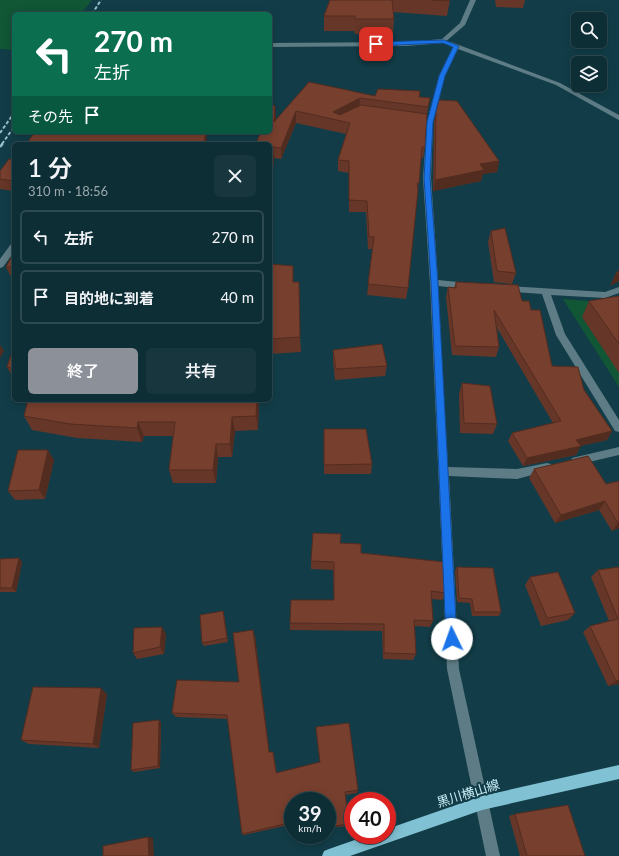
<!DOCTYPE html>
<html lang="ja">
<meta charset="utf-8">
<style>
:root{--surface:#0e2e36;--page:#17363e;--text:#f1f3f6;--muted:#9ba8ad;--line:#2e4a51;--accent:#8c9099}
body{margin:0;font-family:Lato,"Noto Sans JP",sans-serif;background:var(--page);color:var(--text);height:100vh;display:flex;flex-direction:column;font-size:15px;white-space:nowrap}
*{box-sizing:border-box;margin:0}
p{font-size:13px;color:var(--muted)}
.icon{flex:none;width:22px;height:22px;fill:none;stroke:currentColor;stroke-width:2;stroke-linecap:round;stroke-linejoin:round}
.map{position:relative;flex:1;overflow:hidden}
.panel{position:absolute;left:12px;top:142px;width:260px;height:260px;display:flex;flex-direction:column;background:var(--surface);border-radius:6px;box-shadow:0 2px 10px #0003,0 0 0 1px var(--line)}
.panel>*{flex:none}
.banner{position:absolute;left:12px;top:12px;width:260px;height:122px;border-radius:6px;box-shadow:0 2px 10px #0003,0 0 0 1px var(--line);background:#0b6e4f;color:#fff;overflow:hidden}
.buttons{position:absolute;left:571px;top:12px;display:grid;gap:8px}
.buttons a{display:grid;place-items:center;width:36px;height:36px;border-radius:6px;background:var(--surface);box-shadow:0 2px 10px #0003,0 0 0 1px var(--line);font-size:20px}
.speed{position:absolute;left:284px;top:792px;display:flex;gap:8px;font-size:20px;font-weight:700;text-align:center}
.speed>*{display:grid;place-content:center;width:52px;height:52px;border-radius:50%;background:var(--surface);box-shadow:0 2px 10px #0003,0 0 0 1px var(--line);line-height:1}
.speed small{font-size:10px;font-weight:400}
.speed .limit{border:6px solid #d22;background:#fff;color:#111}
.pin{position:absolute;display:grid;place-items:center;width:34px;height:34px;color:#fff;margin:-17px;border-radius:8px;box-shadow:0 2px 6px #0006}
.me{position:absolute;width:44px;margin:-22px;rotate:357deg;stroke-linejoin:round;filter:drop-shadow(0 0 3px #0008)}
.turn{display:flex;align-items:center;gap:14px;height:84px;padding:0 16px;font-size:18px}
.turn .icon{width:52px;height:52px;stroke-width:2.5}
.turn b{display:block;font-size:28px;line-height:34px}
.then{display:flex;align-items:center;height:38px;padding:0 16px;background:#0003;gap:8px;font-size:15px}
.round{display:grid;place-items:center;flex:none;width:42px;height:42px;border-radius:6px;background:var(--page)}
.summary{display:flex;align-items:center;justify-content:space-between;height:68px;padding:0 16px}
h1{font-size:24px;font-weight:600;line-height:30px}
.primary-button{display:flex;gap:8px;margin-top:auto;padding:8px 16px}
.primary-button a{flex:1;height:46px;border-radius:6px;background:var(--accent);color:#fff;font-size:16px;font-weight:600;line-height:46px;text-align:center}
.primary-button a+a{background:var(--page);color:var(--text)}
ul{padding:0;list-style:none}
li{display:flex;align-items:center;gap:12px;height:54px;margin:0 8px 6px;padding:0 8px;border:2px solid var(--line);border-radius:6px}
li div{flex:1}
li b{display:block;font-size:15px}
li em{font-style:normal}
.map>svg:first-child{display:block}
.green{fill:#115635}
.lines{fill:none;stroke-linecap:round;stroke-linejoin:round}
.minor{fill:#5e7c85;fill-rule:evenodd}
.major{fill:#80c1d3;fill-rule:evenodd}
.rail-far1{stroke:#97bec8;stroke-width:2;stroke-dasharray:3.5 2;stroke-linecap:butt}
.rail{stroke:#97bec8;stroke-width:2.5;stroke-dasharray:4.5 2.5;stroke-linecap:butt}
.wall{fill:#663628}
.shaded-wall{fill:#532c20}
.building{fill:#773f2e;stroke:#532c20}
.route{fill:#1a73e8;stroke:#114b97}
.labels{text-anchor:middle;stroke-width:4;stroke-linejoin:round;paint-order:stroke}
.near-street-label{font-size:13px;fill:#c6ecf6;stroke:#123d48}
</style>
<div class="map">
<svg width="619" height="856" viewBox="0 0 619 856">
<rect width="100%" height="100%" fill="#123d48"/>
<!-- green -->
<path class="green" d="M0,0h92l-11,14h-67v36l-14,-1z
M563,299l51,4 5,-2v86z"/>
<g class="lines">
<!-- minor -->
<path class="minor" d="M470,0h6l-11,25 -21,18 -38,3 -136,1v-4l136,-1 36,-3 18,-16z
M451,42l109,41 59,32v5l-2,-1 -61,-34 -98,-36 -13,27 -12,46 -2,56 7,102 30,3 4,3 -4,3 -30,-3 10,181 69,2 30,-6 4,1 1,3 -1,3 -4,1 -30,8 -68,-3 10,193 41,187h-14l-39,-187 -17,-386 -7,-105 4,-56 12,-46 14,-29 -5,-3z
M14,243v9l-11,15 -3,1v-9l11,-15z
M506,286l99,6 14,-5v6l-14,5 -54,-3 14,39 54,86v12l-4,-1 -59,-96 -14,-41 -39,-3 -1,-2 1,-2z
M619,447v8l-43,10 -4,-1 -1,-3 1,-3 4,-1z"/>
<!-- major -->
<path class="major" d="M619,765v14l-137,31 -132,46h-28l2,-5 5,-2 40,-14h18v-6l95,-33z"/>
<!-- rail-far1 -->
<path class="rail-far1" d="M92,14l9,-14
M0,133l14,-20
M2,144l12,-17"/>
<!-- rail -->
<path class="rail" d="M0,147l3,-4"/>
</g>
<!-- wall -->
<path class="wall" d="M330,0h120l-3,16 -54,-4 1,7 -1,15h-38l-1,-3h-30v-15z
M495,0h30l-2,8 -27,-1z
M309,82l66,14 45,-5v6l10,1 -3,16 -2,33 -2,11 -2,1 -13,129 -2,11 -39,-4 6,-46h-5l-2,-37h-17v-39l-11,-2v-11l8,-26 -50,-11 -15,36 -7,-1 -2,20h-2v-34l-14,-1 20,-26v3z
M436,111l63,50 -2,11 -14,2 -2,7 -48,10 1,-69z
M14,160v31l-14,-2v-18z
M491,231l25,42 -4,11 -18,-2 -6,-40z
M14,252v25h-3l-5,-10z
M270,264l23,18 7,55 1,15 -31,2z
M456,282l66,19 9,9 21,56 32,24 28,41 -5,9 -27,6 -4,9 -53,11 -15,-25 4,-8 41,-10 -56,-95 2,19 -3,10 -44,-2 -6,-58 2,-10 6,1z
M619,296v77l-37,-56 7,-16z
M14,346v33l-7,-12z
M333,350l54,16 -2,10 -50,4 -2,-19z
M462,383l35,41 -4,10 -33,-1 -1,-39z
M259,400l-1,30 -23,1 -3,26h-14l-2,26h-43l-4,-13 4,-34h-29l-2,6 -65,-4 -45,-8 -8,-14 135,-15z
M324,429l48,35 -1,10h-47z
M54,460l-9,39 -30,1 -7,-9z
M534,469l72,15 13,-3v47l-7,3 -13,-21 -44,13 -26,-45z
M340,543l106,50 -4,7 -11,-1 2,22 -3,6 -15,-1 1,28 -3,6 -30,-1 -1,-28 -92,-1v-7l44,-23 -1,-30 -22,-1v-8z
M0,559l22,3 -6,30h-16z
M457,567l44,45 -2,4h-27l-2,-13 -13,-1 -2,-31z
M619,567v117l-11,2 -25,-54 7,-6 19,-5 -18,-44 7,-7z
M530,577l45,36 -7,7 -27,6 -16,-41z
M223,611l1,4 4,27 -24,4 -2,-3z
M166,634l-2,20 -27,5 -4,-6z
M255,636l14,116h4l4,21 43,-11 -4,-30v-5l42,63 -1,3 -12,2 4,29 -1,2 -21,2v-27h-34v23l-49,11 -2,-1 -14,-115 -52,-2 -4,-4 67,-31z
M107,694l-8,54 -70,-4 -8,-4z
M161,722l-1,46 -26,4 -3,-2z
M515,814l70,42h-65l-11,-40z"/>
<!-- shaded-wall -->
<path class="shaded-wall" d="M360,98l-1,12 -21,11 -5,-9z
M275,106l1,11 -1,16 -1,-11z
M296,111v12l-15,36v-11z
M81,132h11l-8,12 -4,-10z
M206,132l1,9v3h-3z
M273,147l1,11 -2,20v-11z
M499,161l-2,11 -14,2 -2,7 -48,10 2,-11 45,-16z
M619,273v8l-9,5 5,-11z
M0,345l4,6 -4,7z
M257,400h2l-1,30 -2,-14z
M232,417l3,14 -3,26 -2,-13z
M138,422l6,14 -2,6 -5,-14z
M612,431l-5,9 -36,8 5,-8z
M216,444l2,13 -2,26 -3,-13z
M581,446l-5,9 -53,11 4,-8z
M48,450l6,10 -9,39 -6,-9z
M605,501l-6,9 -44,13 6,-8z
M619,522v6l-7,3 6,-8z
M19,558l3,4 -6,30 -4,-4z
M223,611l1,4 4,27 -1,-4z
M162,627l4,7 -2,20 -4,-7z
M253,630l2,6 15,120 -1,-4z
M619,680v4l-11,2 8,-5z
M101,688l6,6 -8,54 -6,-4z
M159,720l2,2 -1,46 -2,-2z
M148,837l5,1 1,18h-5z"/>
<!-- building -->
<path class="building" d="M330,0h62l2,19h-39v-3h-31z
M432,0h18l-1,1z
M141,11l32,2v1h-34z
M309,82l66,14 3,-7 42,2 -1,6 11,1 -2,9 -68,-9 -27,14 7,3 21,-10 66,9 -2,33h-3l-3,36h-2l1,7 -10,98 -40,-4 6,-47h-5l-2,-36 -18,-1v-39l-11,-1 12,-37 -54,-12 -15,37 -8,-1 -1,20 -2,-1v-22h-18l1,-2 3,1 5,-11h9v-20l3,-7 2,1 -1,16z
M439,100l18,1 42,60 -19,3 4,6 -49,10 1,-69z
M35,132h46l-1,2h10l1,-2h115l-2,12h-178z
M9,159l5,1v21l-14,-2v-8z
M505,228l11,45 -19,-2 -6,-40z
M14,252v15h-8z
M270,264l23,2v16h6l1,55 -30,2z
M619,270v3l-4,2z
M456,282l62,3 4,16h7l2,9h9l12,56 26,1 6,23 28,41 -36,9 5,6 -54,12 -15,-25 49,-12 -67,-111 5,37 -44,-1 -7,-59 8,1z
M619,296v48l-30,-43z
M382,344l5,22 -51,3 -3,-19z
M14,346v23l-7,-2z
M462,383l28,3 7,38 -33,-1z
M28,400h113l18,1 1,-1h97l-1,16 -24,1 -2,27h-14l-3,26h-44l6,-48h-37l-1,6 -67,-4 -46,-8z
M324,429h42l6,35 -48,1z
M18,450h30l-9,40 -31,1z
M588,456l18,28 13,-3v41l-1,1 -13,-22 -44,14 -27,-46z
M313,533l28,1 -1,9 21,1v9l83,9 2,31 -15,-2 2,30 -19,-1 2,34 -32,-1v-29l-94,-1 1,-23h43v-38l-23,-1z
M19,558l-7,30h-12v-29z
M457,567l36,1 8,44h-27l-2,-13 -13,-1z
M619,567v113l-3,1 -26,-55 28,-7 -20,-49z
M558,572l17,41 -28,5 -17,-41z
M223,611l4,27 -25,5 -2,-28z
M162,627l-2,20 -27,6 1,-25z
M253,630l16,122h4l3,21 44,-11 -4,-35 33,-4 9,67 -13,2 4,32 -22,3v-26h-34v21l-51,12 -15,-119 -55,-2 5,-33 62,2 -6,-49z
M33,687l68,1 -8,56 -72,-4z
M159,720l-1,46 -27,4 2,-47z
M568,805l17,51h-58l-12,-42z
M148,837l1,19h-46v-10z"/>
<!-- route -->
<path class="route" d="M444,40l15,6 -14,30 -12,46 -3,56 8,105 19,356 -1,4 -4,1 -4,-1 -2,-4 -15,-356 -7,-105 3,-56 12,-46 14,-29 -10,-4 -67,3 -3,-2 3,-2z"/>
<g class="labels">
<!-- near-street labels -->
<g class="near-street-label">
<text transform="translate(468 793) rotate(-17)" y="5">黒川横山線</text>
</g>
</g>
</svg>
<div class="buttons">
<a><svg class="icon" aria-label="search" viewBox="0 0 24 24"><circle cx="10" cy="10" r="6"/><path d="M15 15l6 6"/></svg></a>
<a><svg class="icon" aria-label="layers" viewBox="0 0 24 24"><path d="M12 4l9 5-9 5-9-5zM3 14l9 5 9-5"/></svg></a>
</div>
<div class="speed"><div>39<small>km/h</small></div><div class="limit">40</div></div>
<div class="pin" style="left:376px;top:44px;background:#d93025"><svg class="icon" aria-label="arrive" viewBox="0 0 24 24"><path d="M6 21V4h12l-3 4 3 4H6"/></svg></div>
<svg class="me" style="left:452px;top:639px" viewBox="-20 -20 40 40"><circle r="19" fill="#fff"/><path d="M0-13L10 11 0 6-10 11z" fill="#1a73e8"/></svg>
<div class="banner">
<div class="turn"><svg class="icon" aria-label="left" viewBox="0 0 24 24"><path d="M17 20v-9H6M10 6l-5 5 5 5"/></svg><div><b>270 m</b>左折</div></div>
<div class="then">その先<svg class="icon" aria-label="arrive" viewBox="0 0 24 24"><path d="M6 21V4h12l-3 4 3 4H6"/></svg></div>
</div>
<section class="panel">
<div class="summary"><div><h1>1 分</h1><p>310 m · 18:56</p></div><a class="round"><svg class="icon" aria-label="close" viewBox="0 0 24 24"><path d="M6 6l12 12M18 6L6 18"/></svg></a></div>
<ul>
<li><svg class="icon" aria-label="left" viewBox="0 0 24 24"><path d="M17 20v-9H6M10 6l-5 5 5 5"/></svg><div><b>左折</b></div><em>270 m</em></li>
<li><svg class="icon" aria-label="arrive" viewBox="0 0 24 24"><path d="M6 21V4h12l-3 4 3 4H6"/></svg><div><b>目的地に到着</b></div><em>40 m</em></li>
</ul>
<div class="primary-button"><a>終了</a><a>共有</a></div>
</section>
</div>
